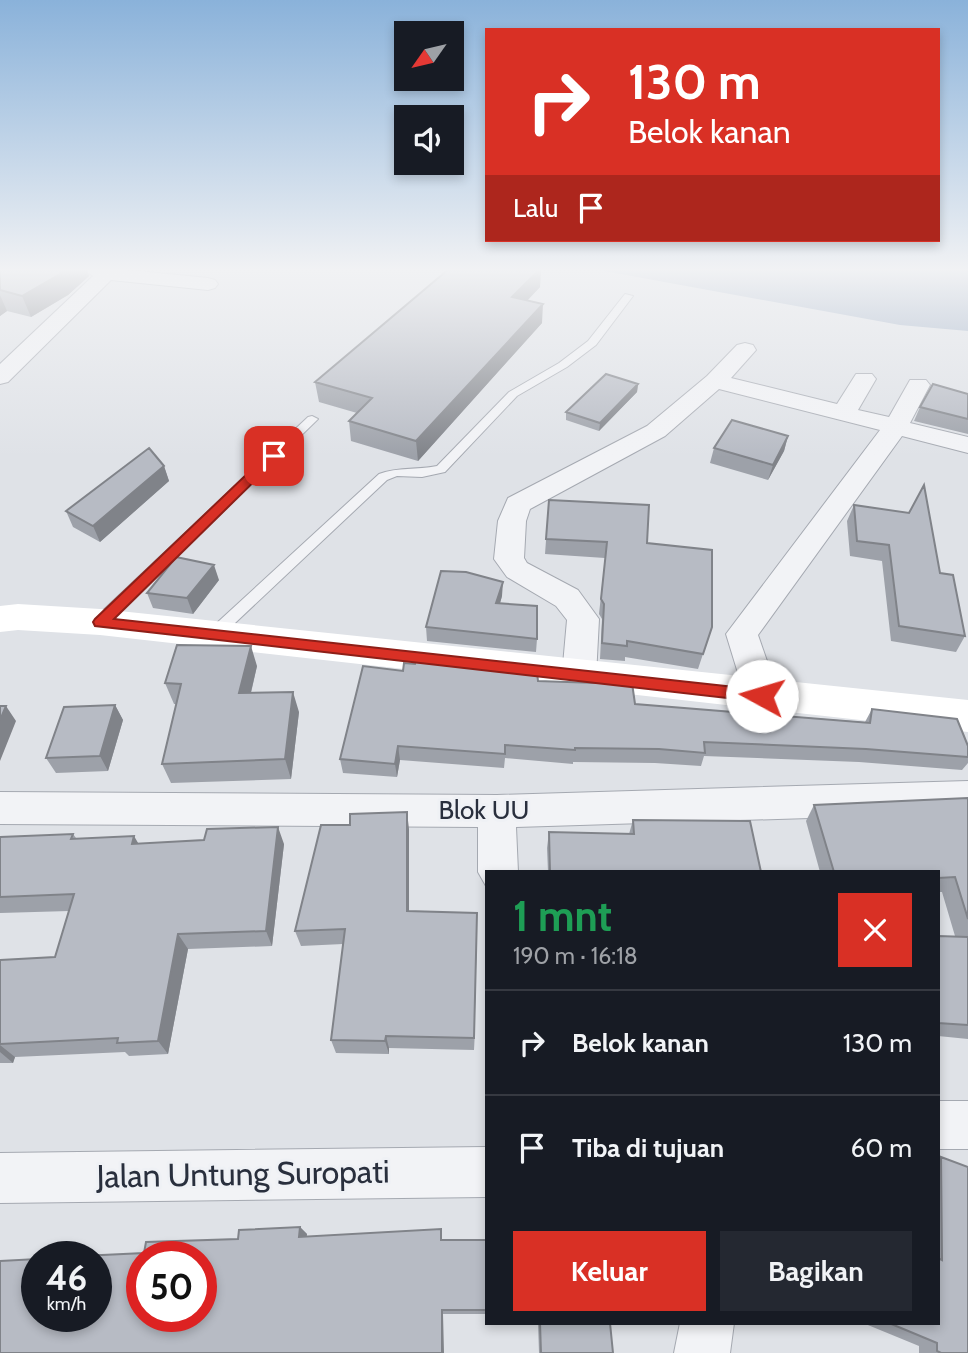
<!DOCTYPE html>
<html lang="id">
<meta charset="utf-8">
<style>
:root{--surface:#171b24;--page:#242831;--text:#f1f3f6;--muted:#9ea1a6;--line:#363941;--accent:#d93025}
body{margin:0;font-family:Cabin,sans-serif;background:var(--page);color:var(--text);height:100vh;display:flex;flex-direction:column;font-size:26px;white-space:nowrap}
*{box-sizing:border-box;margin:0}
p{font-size:23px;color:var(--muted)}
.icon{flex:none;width:38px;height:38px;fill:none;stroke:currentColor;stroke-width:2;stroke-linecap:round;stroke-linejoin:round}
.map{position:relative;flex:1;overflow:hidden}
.side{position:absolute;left:485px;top:870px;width:455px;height:455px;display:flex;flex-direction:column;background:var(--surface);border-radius:0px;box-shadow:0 4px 10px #0003}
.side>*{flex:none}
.top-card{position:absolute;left:485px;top:28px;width:455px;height:214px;border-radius:0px;box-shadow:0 4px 10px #0003;background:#d93025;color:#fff;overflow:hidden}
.needle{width:46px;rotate:236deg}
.fabs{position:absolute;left:394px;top:21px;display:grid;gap:14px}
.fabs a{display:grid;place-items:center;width:70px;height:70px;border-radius:0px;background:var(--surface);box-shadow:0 4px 10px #0003;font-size:35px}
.speed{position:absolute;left:21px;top:1241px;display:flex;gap:14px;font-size:35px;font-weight:700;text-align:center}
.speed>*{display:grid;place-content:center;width:91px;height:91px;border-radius:50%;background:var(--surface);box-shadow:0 4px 10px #0003;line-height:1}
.speed small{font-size:18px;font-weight:400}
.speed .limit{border:10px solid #d22;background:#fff;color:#111}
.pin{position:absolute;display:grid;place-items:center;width:60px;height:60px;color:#fff;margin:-30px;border-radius:14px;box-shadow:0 4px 10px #0006}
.me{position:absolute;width:77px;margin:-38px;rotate:276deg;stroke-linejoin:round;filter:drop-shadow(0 0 5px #0008)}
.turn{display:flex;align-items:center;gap:24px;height:147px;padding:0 28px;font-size:32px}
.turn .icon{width:91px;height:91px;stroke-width:2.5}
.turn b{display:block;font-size:49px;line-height:60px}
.then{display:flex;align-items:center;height:66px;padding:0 28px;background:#0003;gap:14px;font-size:26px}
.round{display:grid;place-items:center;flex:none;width:74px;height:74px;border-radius:0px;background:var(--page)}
.head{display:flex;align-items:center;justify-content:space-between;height:119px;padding:0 28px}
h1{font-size:42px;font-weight:700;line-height:52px;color:#1e9e55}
.cta{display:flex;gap:14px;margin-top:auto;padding:14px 28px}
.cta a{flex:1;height:80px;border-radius:0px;background:var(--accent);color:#fff;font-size:28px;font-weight:700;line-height:80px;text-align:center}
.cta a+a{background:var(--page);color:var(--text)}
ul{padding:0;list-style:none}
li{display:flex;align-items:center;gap:21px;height:105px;padding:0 28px;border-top:2px solid var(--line)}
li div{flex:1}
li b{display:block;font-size:26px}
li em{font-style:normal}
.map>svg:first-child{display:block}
.water{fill:#9daec5}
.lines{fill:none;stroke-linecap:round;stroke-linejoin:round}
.service-casing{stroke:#a5a9b1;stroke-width:2}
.minor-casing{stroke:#a5a9b1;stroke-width:2}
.service{fill:#f2f3f6;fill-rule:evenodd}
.minor{fill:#f2f3f6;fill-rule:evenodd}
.secondary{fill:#fff;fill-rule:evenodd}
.wall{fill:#9da1a9}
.shaded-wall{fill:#808389}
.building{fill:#b7bbc4;stroke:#808389;stroke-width:2;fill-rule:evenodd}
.route{fill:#d93025;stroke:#8d1f18;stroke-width:2}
.labels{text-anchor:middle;stroke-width:6;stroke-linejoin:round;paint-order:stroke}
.street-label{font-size:26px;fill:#292f3d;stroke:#eff1f5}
.near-street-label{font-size:32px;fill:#292f3d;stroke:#eff1f5}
</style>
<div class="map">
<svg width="968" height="1353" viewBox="0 0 968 1353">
<rect width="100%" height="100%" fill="#dfe2e7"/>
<!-- water -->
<path class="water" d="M588,268h380v63l-68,-6z"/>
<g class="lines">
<defs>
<path id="service" d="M625,294l8,2 -37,49 -29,22 -50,29 -72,76 -23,5 -25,-1 -10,4 -170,160h-10l-3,-4 3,-4 172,-158c19,-7 38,-4 58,-8l72,-74 50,-29 29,-22z
M312,416l6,3 -2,2 -211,205h-10l-2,-4 2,-4 213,-201z"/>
<path id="minor" d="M81,268h27l100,10 7,2 3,4 -3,4 -7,2 -97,-10 -103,102 -8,2v-20l93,-88z
M745,343l8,2 3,5 -25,28 106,26 19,-30h16l4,5 -18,31 31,7 21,-37h16l4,5 -20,38 58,14v16l-66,-17 -144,199 21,61 -5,9 -12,4 -12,-4 -5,-9 -19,-62 154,-204 -161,-41 -54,47 -135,73 -4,12 -2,37 3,5 51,27 21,29 -3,57 -5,9 -12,4 -12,-4 -5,-9 5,-56 -11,-14 -49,-29 -13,-18 4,-38 10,-23 139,-72 60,-50 30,-31z
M968,781v32l-452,14 2,45h-32v14l-8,-14v-45l-478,-3v-32l497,3z
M938,1101h30v48h-30z
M486,1147v50l-486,6v-50z
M680,1323h54l-4,30h-56z"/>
</defs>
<!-- service casing -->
<use href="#service" class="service-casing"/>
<!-- minor casing -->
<use href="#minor" class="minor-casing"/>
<!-- service -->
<use href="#service" class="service"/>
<!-- minor -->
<use href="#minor" class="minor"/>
<!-- secondary -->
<path class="secondary" d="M18,604l82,5 868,91v32l-868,-97 -82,-5 -18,2v-26z"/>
</g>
<!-- wall -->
<path class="wall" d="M0,268h86l3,8 -21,19 -37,22 -24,-6 -7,5z
M541,268l-1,19 -13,14 15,22 -124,138 -67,-20 -2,-20 8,-8 -38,-11 -4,-20z
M638,384l-1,8 -38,39 -33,-11v-8z
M968,394v40l-54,-13 6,-14z
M788,436l-4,15 -16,29 -58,-17 4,-15z
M164,466l5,15 -69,61 -27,-15 -7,-16z
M549,500l98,43 65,84 -14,42 -73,-12v4l-25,-2 2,-40 -3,-5 6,-56 -60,-4z
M854,505l86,68 25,63 -9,16 -65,-11 -9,-80 -32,-5 -3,-35z
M219,580l-26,34 -40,-6 -6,-15z
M502,596l-2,7 37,36 -1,13 -109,-11 -1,-14z
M257,666l-6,27 48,19 -8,67 -120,4 -9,-19 15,-60h-3l-9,-21z
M403,671l135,10 97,23 230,18 7,-13 96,37v17l-6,7 -103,-8 -155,-6 -3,10 -46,-3 -82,-1v2l-68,-6 -1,10 -104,-8 -3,17 -54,-4 -3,-14z
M115,705l8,15 -15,51 -52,2 -10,-15z
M968,798v241l-30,-3v-100h17l-13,-44h-4v-20h-118l-14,-51 8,-16z
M633,820l128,52h-213l-1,-24 2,-16 80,2z
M409,829v82l68,2 -3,137 -85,-2v6l-53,-1 -5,-13 12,-96 -42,2 -6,-15z
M73,834l3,4 62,5 146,1 -12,102 -84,3 -20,105 -39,2 -4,-4 -110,5 -2,6h-13v-103l55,-3 14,-46 -69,2v-76z
M941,1157l27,196h-49v-7l-56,-23h75v-164z
M300,1227l7,7 -1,2h136v4h44v74h-43l-299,-61 94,-14z
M538,1323h72l3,30h-74z"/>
<!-- shaded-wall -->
<path class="shaded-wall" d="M67,268h19l3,8 -21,19 -37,22 -9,-21z
M541,268l-1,19 -28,29v-19z
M0,295l7,16 -7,5z
M543,304l-1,19 -124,138 -2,-20z
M638,384l-1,8 -38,39 1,-8z
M788,436l-4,15 -16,29 5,-15z
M164,466l5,15 -69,61 -7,-16z
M214,565l5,15 -26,34 -6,-16z
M503,582l-1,14 -6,21v-14z
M251,646l6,20 -11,47 -7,-20z
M293,692l6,20 -8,67 -6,-20z
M115,705l8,15 -15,51 -8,-15z
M6,706l10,15 -16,40v-41z
M398,746l2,14 -3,17 -2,-13z
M407,812l2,17v97l-2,-15z
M278,827l6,17 -12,102 -6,-15z
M134,836l10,17 -12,-9z
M477,913v15l-3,122v-12z
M178,934l10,15 -20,105 -10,-13z
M386,1036l3,12v6l-4,-13z
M0,1045l15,12 -2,6 -13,-11z
M300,1227l7,7 -1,10 -7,-7z
M442,1310l1,4 1,39h-2z"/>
<!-- building -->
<path class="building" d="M0,268h67l-7,6 -38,22 -22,-6z
M450,268h91l-29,29 31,7 -127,137 -67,-20 23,-23 -57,-16z
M606,374l32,10 -38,39 -34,-11z
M933,384l35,10v25l-48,-12z
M732,420l56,16 -15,29 -59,-17z
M149,448l15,18 -71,60 -27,-15z
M924,485l16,88 13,2 12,61 -66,-10 -10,-81 -32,-4 -3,-36 55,8z
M549,500l100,5 -2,38 65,7v77l-9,27 -76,-13v5l-25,-3 2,-39 -3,-5 6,-57 -61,-3z
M176,557l38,8 -27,33 -40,-5z
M441,571l25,1 37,10 -7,21 41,3v33l-111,-12z
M177,645l74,1 -12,47 54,-1 -8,67 -123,5 19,-80 -16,-1z
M416,659l121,13 1,9 58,2v-4l36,4 3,21 235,19 2,-14 85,10 11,27v11l-102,-8 -162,-7 1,11 -46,-4 -84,-1v2l-70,-5v9l-107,-8 -3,18 -55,-5 23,-93 40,5 1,-8 11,1z
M115,705l-15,51 -54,2 18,-51z
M0,706h6l-6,14z
M968,798v121l-13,-42 -17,1v-6h-104l-20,-67z
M407,812v99l70,2 -3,125 -88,-2 -1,5 -54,-1 14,-111 -50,2 26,-106h29v-11z
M633,820l117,1 11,51h-211l-1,-40 85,2z
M278,827l-12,104 -88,3 -20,107 -41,2 1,-5 -118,6v-84l55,-3 19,-63 -74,3v-60l73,-3 -2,5 63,-3 -2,8 72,-4 3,-11z
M938,936l30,1v88l-30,-2z
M941,1157l27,10v186h-27l-4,-2v-8l-48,-20h49v-65l4,2z
M300,1227l-1,10 142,-8v11h45v70h-44v43h-442v-92l37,-2v57h59v-60h-15l63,-3 2,-11 92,-3 1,-9zM142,1256h59v60h-59z
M540,1323h70l3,30h-72z"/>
<!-- sky -->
<linearGradient id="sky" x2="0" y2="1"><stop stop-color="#8ab2da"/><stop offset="0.59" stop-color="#f1f2f4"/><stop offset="1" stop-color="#f1f2f4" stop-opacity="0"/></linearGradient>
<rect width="968" height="457" fill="url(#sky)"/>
<!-- route -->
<path class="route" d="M274,452l6,4 -2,2 -164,161 648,71 8,6 -8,6 -667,-76 -2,-4 2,-3 174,-166z"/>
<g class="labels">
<!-- street labels -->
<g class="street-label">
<text x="484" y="819">Blok UU</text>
</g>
<!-- near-street labels -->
<g class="near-street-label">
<text transform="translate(243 1174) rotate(-1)" y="11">Jalan Untung Suropati</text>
</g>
</g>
</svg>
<div class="fabs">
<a><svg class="needle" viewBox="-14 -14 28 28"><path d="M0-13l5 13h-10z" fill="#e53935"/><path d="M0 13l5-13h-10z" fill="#9ea1a6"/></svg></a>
<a><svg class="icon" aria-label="sound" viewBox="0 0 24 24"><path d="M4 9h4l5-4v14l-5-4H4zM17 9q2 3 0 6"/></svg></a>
</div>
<div class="speed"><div>46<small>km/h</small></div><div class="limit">50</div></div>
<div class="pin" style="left:274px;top:456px;background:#d93025"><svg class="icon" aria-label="arrive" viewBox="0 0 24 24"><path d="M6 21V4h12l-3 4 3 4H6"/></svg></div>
<svg class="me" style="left:762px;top:696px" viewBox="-20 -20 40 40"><circle r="19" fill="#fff"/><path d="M0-13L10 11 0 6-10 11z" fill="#d93025"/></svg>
<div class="top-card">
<div class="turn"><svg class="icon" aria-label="right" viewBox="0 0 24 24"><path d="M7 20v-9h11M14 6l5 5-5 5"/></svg><div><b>130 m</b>Belok kanan</div></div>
<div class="then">Lalu<svg class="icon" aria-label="arrive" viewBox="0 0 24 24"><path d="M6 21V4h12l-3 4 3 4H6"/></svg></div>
</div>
<section class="side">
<div class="head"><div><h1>1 mnt</h1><p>190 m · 16:18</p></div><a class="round" style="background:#d93025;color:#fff"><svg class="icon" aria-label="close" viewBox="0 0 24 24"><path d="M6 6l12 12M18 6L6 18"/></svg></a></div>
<ul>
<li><svg class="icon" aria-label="right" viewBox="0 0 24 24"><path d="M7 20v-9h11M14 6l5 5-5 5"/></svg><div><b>Belok kanan</b></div><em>130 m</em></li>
<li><svg class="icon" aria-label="arrive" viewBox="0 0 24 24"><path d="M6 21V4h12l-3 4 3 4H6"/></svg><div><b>Tiba di tujuan</b></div><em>60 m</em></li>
</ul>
<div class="cta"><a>Keluar</a><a>Bagikan</a></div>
</section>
</div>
